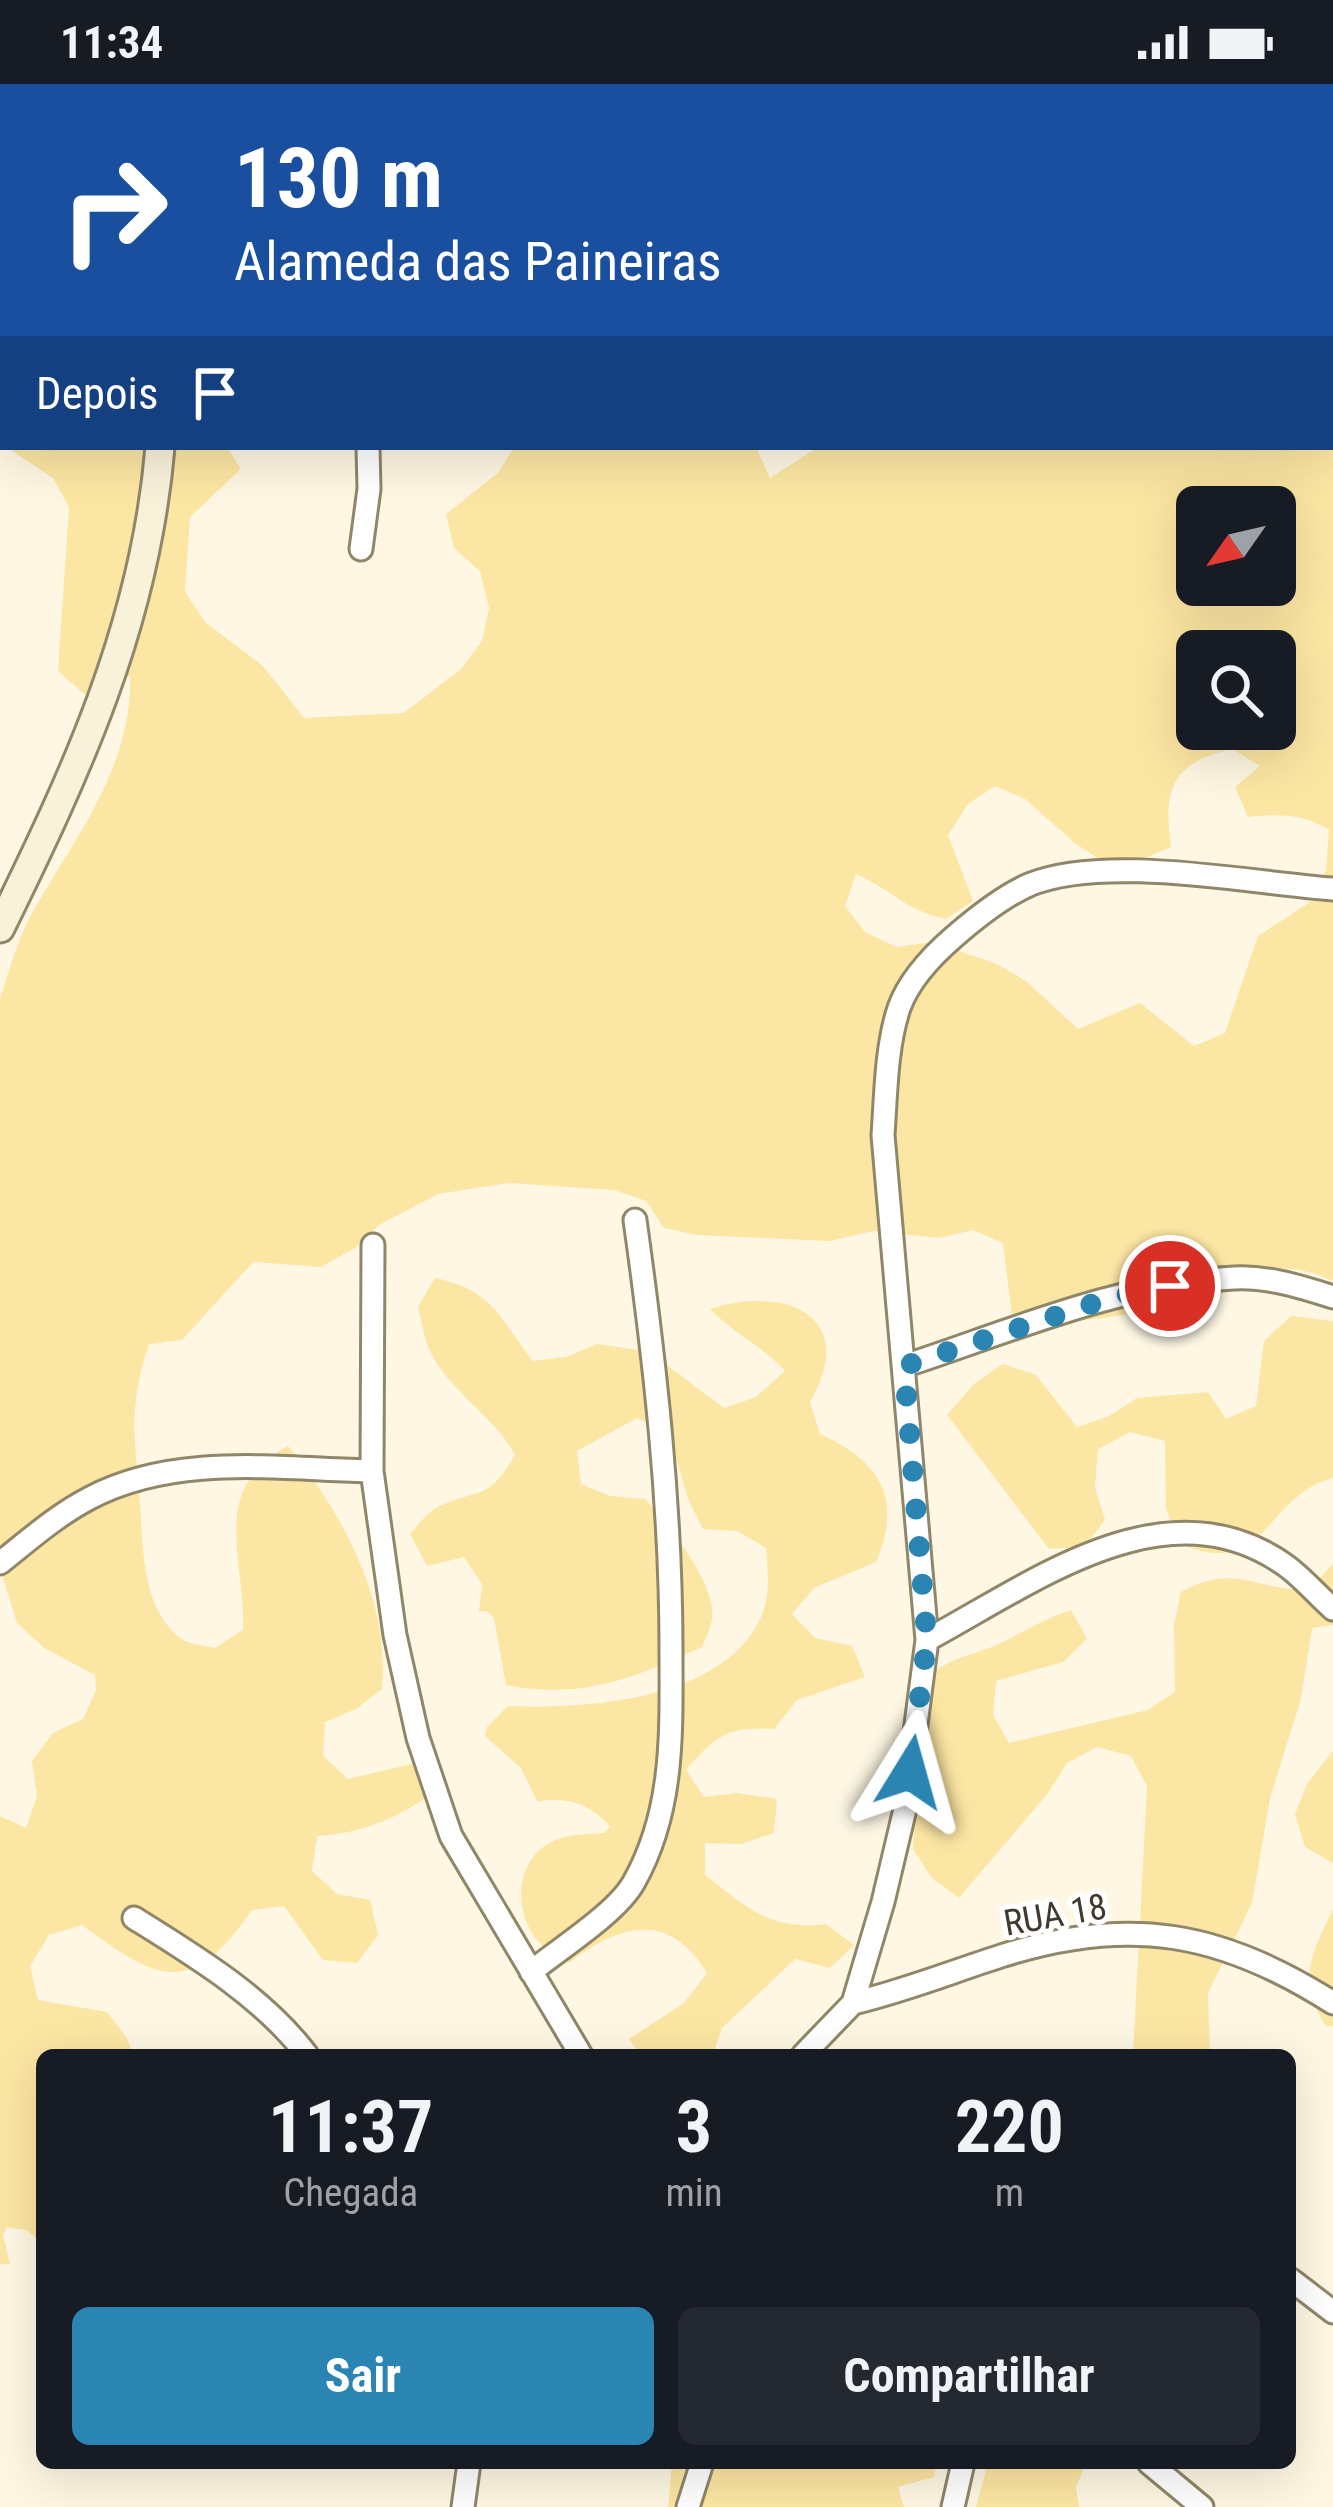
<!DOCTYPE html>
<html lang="pt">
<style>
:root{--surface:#171b24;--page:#242831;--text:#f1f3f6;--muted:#9ea1a6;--accent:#2b85b3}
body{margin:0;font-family:"Roboto Condensed",sans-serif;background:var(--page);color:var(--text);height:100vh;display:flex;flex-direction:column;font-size:45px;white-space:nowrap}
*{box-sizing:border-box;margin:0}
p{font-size:39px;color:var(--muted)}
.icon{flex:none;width:66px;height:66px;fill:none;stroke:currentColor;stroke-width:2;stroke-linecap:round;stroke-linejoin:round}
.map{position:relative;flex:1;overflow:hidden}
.side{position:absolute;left:36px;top:1965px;width:1260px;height:420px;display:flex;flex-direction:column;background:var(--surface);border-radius:18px;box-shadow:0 12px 48px #0002}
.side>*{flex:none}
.banner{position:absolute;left:0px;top:0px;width:1335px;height:366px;box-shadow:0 12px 48px #0002;background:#1a4fa0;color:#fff;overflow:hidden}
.needle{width:78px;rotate:236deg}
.controls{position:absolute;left:1176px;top:402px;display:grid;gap:24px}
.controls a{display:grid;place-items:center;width:120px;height:120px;border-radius:18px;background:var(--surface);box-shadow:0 12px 48px #0002;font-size:60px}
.pin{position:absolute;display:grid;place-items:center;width:102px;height:102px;color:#fff;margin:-51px;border:6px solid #fff;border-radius:50%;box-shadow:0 3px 12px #0007}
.me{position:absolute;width:132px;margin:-66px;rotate:8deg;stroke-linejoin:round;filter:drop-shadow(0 0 9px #0008)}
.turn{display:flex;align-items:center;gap:42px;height:252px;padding:0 36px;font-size:54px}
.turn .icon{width:156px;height:156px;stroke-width:2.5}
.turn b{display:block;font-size:84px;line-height:102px}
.then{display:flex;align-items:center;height:114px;padding:0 36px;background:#0003;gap:24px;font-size:45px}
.eta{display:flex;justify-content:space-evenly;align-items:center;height:204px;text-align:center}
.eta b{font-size:72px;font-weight:700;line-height:84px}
.primary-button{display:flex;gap:24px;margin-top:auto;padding:24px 36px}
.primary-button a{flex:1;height:138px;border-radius:18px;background:var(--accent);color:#fff;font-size:48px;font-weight:700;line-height:138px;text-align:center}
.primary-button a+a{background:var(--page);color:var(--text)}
.status{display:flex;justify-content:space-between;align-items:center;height:84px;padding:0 60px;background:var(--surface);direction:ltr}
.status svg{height:33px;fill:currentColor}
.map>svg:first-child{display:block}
.green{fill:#fce6a3;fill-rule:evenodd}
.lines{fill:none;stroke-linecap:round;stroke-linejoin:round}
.minor-casing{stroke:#908668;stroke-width:27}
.secondary-casing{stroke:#908668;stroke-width:33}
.minor{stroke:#fff;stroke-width:21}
.secondary{stroke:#f9f2db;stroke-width:27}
.route{stroke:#2b85b3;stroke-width:21;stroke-dasharray:0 37.8}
.labels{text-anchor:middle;stroke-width:10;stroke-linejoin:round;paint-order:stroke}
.street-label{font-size:36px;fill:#3f3a2d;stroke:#fff}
</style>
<div class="status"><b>11:34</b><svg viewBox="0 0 49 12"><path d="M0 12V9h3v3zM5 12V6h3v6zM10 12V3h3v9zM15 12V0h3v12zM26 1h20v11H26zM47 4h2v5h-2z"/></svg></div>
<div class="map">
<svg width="1333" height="2423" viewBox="0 0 1333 2423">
<rect width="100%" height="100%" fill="#fef7e3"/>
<!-- green -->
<path class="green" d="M0,0h849l-846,3v358z
M1333,311v886c-69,-30 -87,0 -149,19 -56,16 -114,28 -172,16l-9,-73 -30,-13 -34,8 -66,-7 -43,10 -133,-6 -33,-7 -18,-27 -32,-11 -105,-7 -71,11 -59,31 -24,23 -34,19 -68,-5 -71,78 -33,4c-24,70 -12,105 -8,174 2,40 4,92 39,120 8,7 25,7 35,10l28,-18c3,-72 -36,-141 45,-184 55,69 102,153 94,243l-26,20 -31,13 -2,34 25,23 68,-16 26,23c-39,30 -76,47 -125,50l-5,35 25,23 33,6 8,35 -21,28 -34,-3 -39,-54 -32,4c-62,89 -94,71 -170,15l-33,10 -19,31 8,34 69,12 20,26 6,17h-91v188l-16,-13 -19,-3 -4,8 7,29h-10v-448l26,12 11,-32 -5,-35 21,-28 30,-14 13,-29 -1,-15 -51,-27 -27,-25 -17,-55v-569c10,-30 17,-58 32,-86 42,-73 101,-148 98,-236l-7,-1 -9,18h-30l-26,-23 11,-164 -16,-29 -47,-31h221l14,22 -51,48 -5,75 20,30 58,44 41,52 100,-5 57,-44 21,-28 7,-33 -9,-37 -26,-23 -8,-34 52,-41 16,-26h242l14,31 48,-31h514zM1197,423h78v78h-78zM1197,567h78v78h-78zM1232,665l28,17 -25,21 13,30c30,-3 55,-4 81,13l-3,40 -13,30 -55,36 -33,97 -31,13 -54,-43 -62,26 -52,-48 -29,-17 -65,-22 -36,5 -31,-15 -20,-26 11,-32c38,17 48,36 90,45l27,-18 -25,-66 20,-31 27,-18 30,13 51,45 31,20 33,-4 31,-13c-8,-59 1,-84 61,-98z
M435,1194c60,13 63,39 98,83l33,-4 31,-13 40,6 31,16 56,42 32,-11 29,-26c-23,-26 -51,-37 -75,-62 75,-24 150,6 100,93l10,32c61,27 83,66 56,128l-62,26 -22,26 23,24 37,8 13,31 -68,23 -23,29c-46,-3 -59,7 -88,41l18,27 33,-4 40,6 -3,34 -33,11 -36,-1v32c43,33 64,56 121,49l28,21 -24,23 -35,-9 -73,69 -9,27h-73l-11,-16 55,-36 23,-30c-38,-62 -86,-50 -138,-10 -10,-7 -25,-14 -32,-23 -28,-35 -19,-92 28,-103 12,-3 26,-3 39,-4l6,-6c-16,-22 -47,-32 -72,-25l-17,-34 -36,-32 2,-9 21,-21c78,3 211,-5 251,-85 12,-23 9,-48 7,-73l-29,-17 -34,-2 -15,-30 -19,-66 -32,-15 -60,33 4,33 29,12 35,3c23,25 72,85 67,120 -1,9 -7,20 -10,28 -69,31 -119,53 -196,38l-12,-67 -7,-7 -8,1 3,-28 -18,-27 -37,9 -17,-32c8,-8 17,-22 28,-27 42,-20 49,-4 77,-52 -21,-40 -63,-61 -84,-102 -7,-13 -9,-31 -13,-46z
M1291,1232l42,5v157c-71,19 -65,104 -155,65l-12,-35 -1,-67 -35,-9 -32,17 -3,38 10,33 -21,27 -35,2 -102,-134 27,-31 29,-20 33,11 41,52 32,-11 28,-18 71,-6 18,27 30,-13 8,-65z
M1333,1480v61l-21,3 -11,71 -31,99 -18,105 -44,90 2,62h-77l14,-269 -16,-30 -34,-9 -30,16 -19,30 -89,105 -28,-21 -18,-28 6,-165c34,-32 55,-26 92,-46 21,-11 38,-21 60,-28l16,29 -24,23 -67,19 -3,34 16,28 139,-33 27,-18 -1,-67 7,-33c54,-30 72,-2 128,-2z
M1333,1667v112l-28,-16 -10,-33 12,-30z
M1333,1825v117h-7c-30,-46 -15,-70 7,-117z
M672,2379h265l-3,14 -36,10 6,20h-236z
M988,2379h98l-10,24 3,20h-103z"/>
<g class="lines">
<defs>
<path id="minor" d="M260,0l1,3
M1260,0l6,3
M958,3l5,-3
M1332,36h1
M361,465l8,-60 -1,-42
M373,1161l-1,226 23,164 23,103 33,98 130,219
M904,1282c107,-35 216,-83 330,-88 33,-2 68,9 99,19
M0,1479c29,-23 57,-48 90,-65 85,-45 190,-29 282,-27
M927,1556c106,-57 239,-159 358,-75 17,12 32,30 48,44
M134,1834c61,38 129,79 173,137
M531,1888c28,-23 86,-59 103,-90 41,-73 37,-152 37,-233 0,-144 -16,-286 -36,-429
M853,1919c51,-12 98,-31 148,-47 128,-41 221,-24 332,47
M803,1971l50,-52 30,-101 22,-93 22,-169 -44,-505c3,-41 3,-88 16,-127 10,-28 35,-54 56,-72 22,-19 50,-41 76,-52 76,-30 219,-1 302,5
M1290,2195l43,33
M1149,2379l53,44
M463,2423l6,-44
M688,2423l14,-44
M953,2423l10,-44"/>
<path id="secondary" d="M128,0v3
M0,844c77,-157 145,-303 160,-481"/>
</defs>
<!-- minor casing -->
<use href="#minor" class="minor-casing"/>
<!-- secondary casing -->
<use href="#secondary" class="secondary-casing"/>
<!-- minor -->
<use href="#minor" class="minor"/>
<!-- secondary -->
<use href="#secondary" class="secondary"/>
</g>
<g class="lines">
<!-- route -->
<path class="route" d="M910,1688l17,-132 -23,-274 209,-69 57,-11"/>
</g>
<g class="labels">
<!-- street labels -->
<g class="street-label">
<text transform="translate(1055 1830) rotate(-10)" y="13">RUA 18</text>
</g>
</g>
</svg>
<div class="controls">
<a><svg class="needle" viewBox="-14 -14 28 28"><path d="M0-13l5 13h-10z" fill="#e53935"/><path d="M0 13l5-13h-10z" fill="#9ea1a6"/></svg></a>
<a><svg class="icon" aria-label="search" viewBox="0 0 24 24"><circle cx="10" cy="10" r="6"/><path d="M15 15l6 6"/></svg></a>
</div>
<div class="pin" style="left:1170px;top:1202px;background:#d93025"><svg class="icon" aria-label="arrive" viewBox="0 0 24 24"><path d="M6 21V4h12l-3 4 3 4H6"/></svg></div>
<svg class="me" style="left:910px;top:1688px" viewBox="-20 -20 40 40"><path d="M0-17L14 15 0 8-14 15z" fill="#2b85b3" stroke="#fff" stroke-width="4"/></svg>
<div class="banner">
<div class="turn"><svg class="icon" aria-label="right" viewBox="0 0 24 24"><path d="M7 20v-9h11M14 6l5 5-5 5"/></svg><div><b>130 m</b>Alameda das Paineiras</div></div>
<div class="then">Depois<svg class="icon" aria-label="arrive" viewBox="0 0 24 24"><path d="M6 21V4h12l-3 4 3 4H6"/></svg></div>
</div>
<section class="side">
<div class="eta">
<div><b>11:37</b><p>Chegada</p></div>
<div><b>3</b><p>min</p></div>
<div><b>220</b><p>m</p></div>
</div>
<div class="primary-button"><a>Sair</a><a>Compartilhar</a></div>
</section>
</div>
